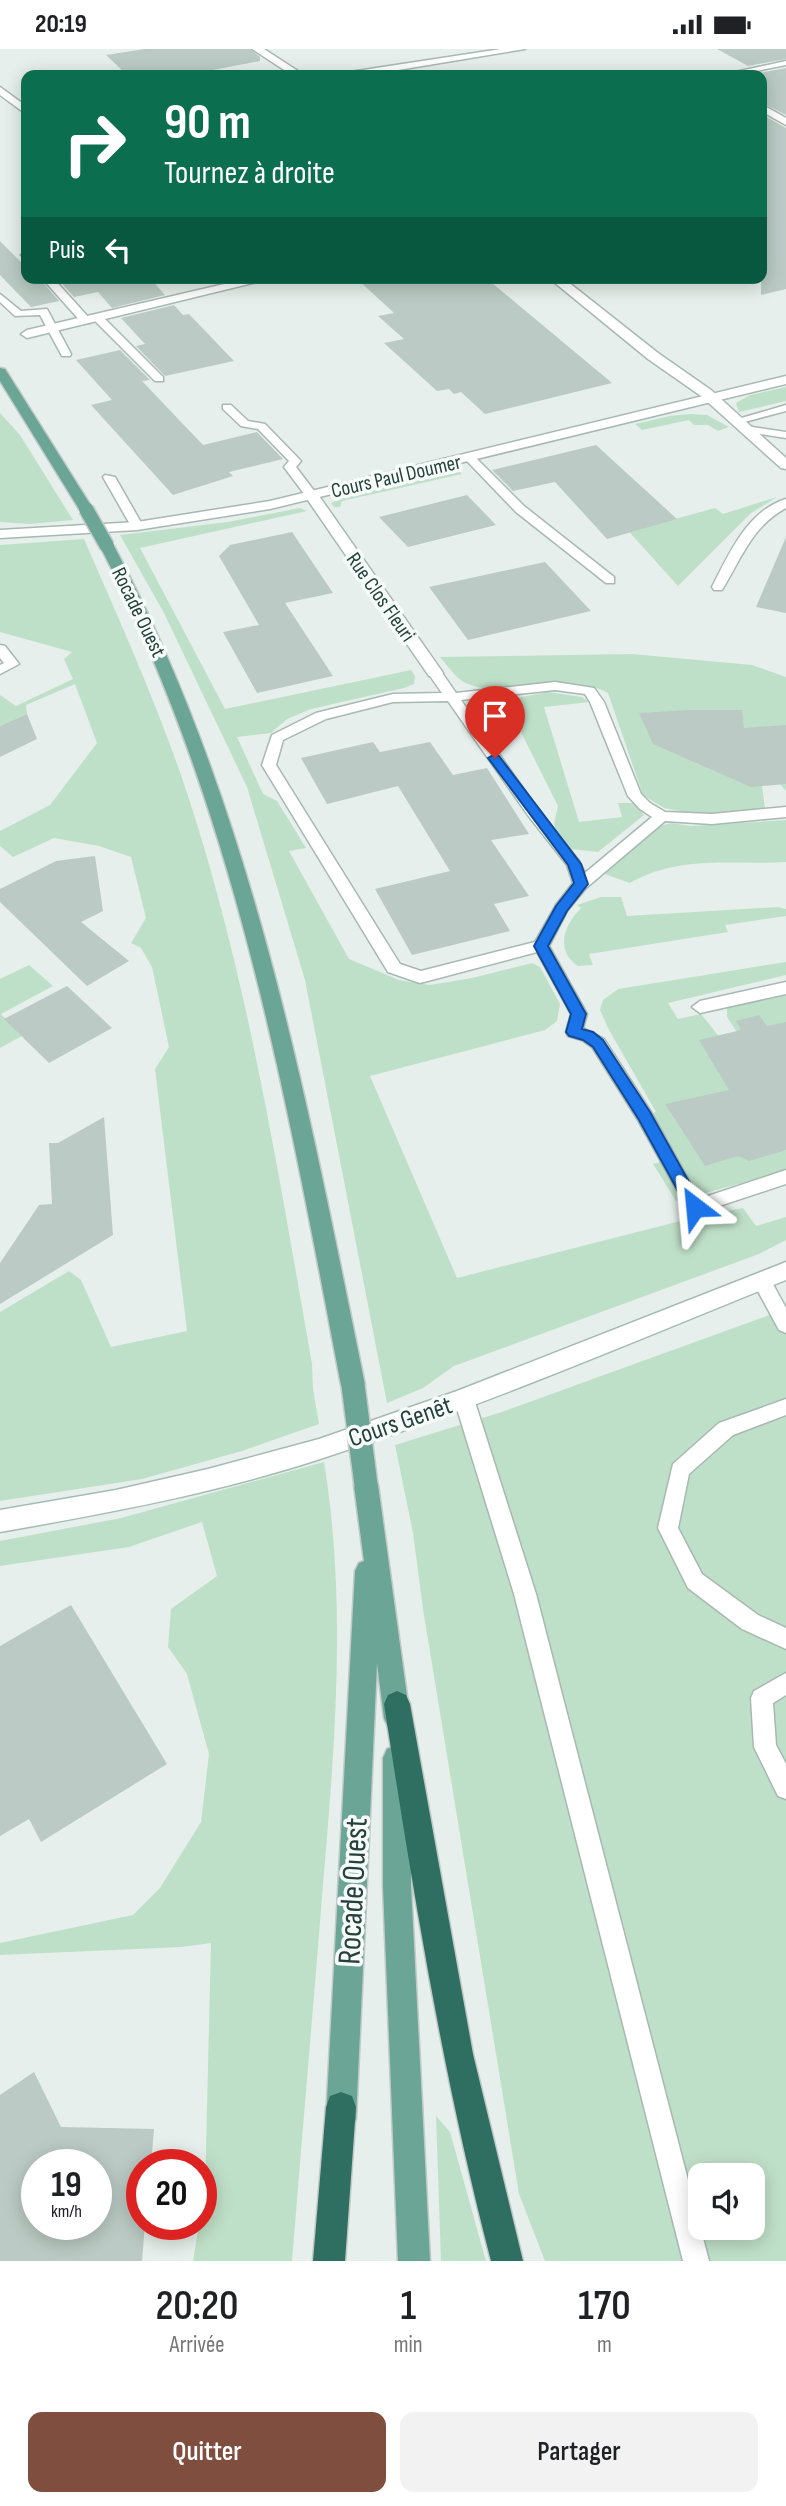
<!DOCTYPE html>
<html lang="fr">
<meta charset="utf-8">
<style>
:root{--surface:#fff;--page:#f2f2f2;--text:#202124;--muted:#757577;--accent:#7f4e3f}
body{margin:0;font-family:"Sofia Sans Condensed",sans-serif;background:var(--page);color:var(--text);height:100vh;display:flex;flex-direction:column;font-size:26px;white-space:nowrap}
*{box-sizing:border-box;margin:0}
p{font-size:23px;color:var(--muted)}
.icon{flex:none;width:38px;height:38px;fill:none;stroke:currentColor;stroke-width:2;stroke-linecap:round;stroke-linejoin:round}
.map{position:relative;height:2212px;overflow:hidden}
.panel{display:flex;flex-direction:column;background:var(--surface);flex:1}
.panel>*{flex:none}
.top-card{position:absolute;left:21px;top:21px;width:746px;height:214px;border-radius:14px;box-shadow:0 4px 18px #0003;background:#0b6e4f;color:#fff;overflow:hidden}
.buttons{position:absolute;left:688px;top:2114px;display:grid;gap:14px}
.buttons a{display:grid;place-items:center;width:77px;height:77px;border-radius:14px;background:var(--surface);box-shadow:0 4px 18px #0003;font-size:35px}
.speed{position:absolute;left:21px;top:2100px;display:flex;gap:14px;font-size:35px;font-weight:700;text-align:center}
.speed>*{display:grid;place-content:center;width:91px;height:91px;border-radius:50%;background:var(--surface);box-shadow:0 4px 18px #0003;line-height:1}
.speed small{font-size:18px;font-weight:400}
.speed .limit{border:10px solid #d22;background:#fff;color:#111}
.pin{position:absolute;display:grid;place-items:center;width:60px;height:60px;color:#fff;margin:-72px -30px;border-radius:50% 50% 50% 0;rotate:-45deg;box-shadow:0 0 7px #0007}
.pin .icon{rotate:45deg}
.me{position:absolute;width:77px;margin:-38px;rotate:331deg;stroke-linejoin:round;filter:drop-shadow(0 0 5px #0008)}
.turn{display:flex;align-items:center;gap:24px;height:147px;padding:0 28px;font-size:32px}
.turn .icon{width:91px;height:91px;stroke-width:2.5}
.turn b{display:block;font-size:49px;line-height:60px}
.then{display:flex;align-items:center;height:66px;padding:0 28px;background:#0003;gap:14px;font-size:26px}
.eta{display:flex;justify-content:space-evenly;align-items:center;height:119px;text-align:center}
.eta b{font-size:42px;font-weight:600;line-height:49px}
.button{display:flex;gap:14px;margin-top:auto;padding:14px 28px}
.button a{flex:1;height:80px;border-radius:14px;background:var(--accent);color:#fff;font-size:28px;font-weight:600;line-height:80px;text-align:center}
.button a+a{background:var(--page);color:var(--text)}
.status{display:flex;justify-content:space-between;align-items:center;height:49px;padding:0 35px;background:var(--surface);direction:ltr}
.status svg{height:19px;fill:currentColor}
.map>svg:first-child{display:block}
.green{fill:#bfe0c8;fill-rule:evenodd}
.building{fill:#bbcac4;fill-rule:evenodd}
.lines{fill:none;stroke-linecap:round;stroke-linejoin:round}
.service-casing{stroke:#a8b8b2;stroke-width:3}
.minor-casing{stroke:#a8b8b2;stroke-width:3}
.tertiary-casing{stroke:#a8b8b2;stroke-width:3}
.secondary-casing{stroke:#a4bbb3;stroke-width:3}
.primary-casing{stroke:#c2cac8;stroke-width:3}
.motorway-casing{stroke:#c2cac8;stroke-width:3}
.service{fill:#fff;fill-rule:evenodd}
.minor{fill:#fff;fill-rule:evenodd}
.tertiary{fill:#fff;fill-rule:evenodd}
.secondary{fill:#fff;fill-rule:evenodd}
.primary{fill:#6aa596;fill-rule:evenodd}
.motorway{fill:#2f6f62;fill-rule:evenodd}
.primary-bridge-far1-casing{stroke:#c2cac8;stroke-width:17;stroke-linecap:butt}
.primary-bridge-casing{stroke:#c2cac8;stroke-width:26;stroke-linecap:butt}
.primary-bridge-far1{stroke:#6aa596;stroke-width:14}
.primary-bridge{stroke:#6aa596;stroke-width:23}
.route{fill:#1a73e8;stroke:#114b97;stroke-width:2}
.labels{text-anchor:middle;stroke-width:7;stroke-linejoin:round;paint-order:stroke}
.far-street-label{font-size:21px;fill:#24423a;stroke:#f7fbf9}
.street-label{font-size:26px;fill:#24423a;stroke:#f7fbf9}
.near-street-label{font-size:32px;fill:#24423a;stroke:#f7fbf9}
</style>
<div class="status"><b>20:19</b><svg viewBox="0 0 49 12"><path d="M0 12V9h3v3zM5 12V6h3v6zM10 12V3h3v9zM15 12V0h3v12zM26 1h20v11H26zM47 4h2v5h-2z"/></svg></div>
<div class="map">
<svg width="786" height="2212" viewBox="0 0 786 2212">
<rect width="100%" height="100%" fill="#e6efeb"/>
<!-- green -->
<path class="green" d="M786,338v14l-47,11 -3,-9 14,-8z
M0,364l20,22 53,85 -43,4 -30,-2z
M690,365l17,1 22,12 -11,4 -10,-6h-14l-5,-5 -47,10 -7,-6 35,-8z
M459,422l3,3 -120,27 -2,6h-6l-3,-4 17,-7z
M777,448l-26,16 -73,73 -65,-72 33,13 69,-19 8,6z
M300,459l7,3 -167,37 85,161 186,-39 4,6 -1,8 -10,4 -93,21 -24,10 -16,14 -34,4 26,57 14,7 29,47 -17,3 60,108 50,21 31,5 42,-7 60,-15 8,4 20,37 -3,17 -12,9 -175,46 87,202 243,-62 43,-8 13,18 30,-9v23l-27,14 -305,112 -31,22 -36,15 -82,-423 -58,-193 -83,-174 -44,-78 108,-13z
M84,490c34,78 69,156 97,236 65,190 96,391 131,589l1,25 6,35 -77,27 -100,28 -142,22v-189l69,-41 12,9 30,67 76,-16 -32,-262 14,-22 -17,-80 -11,-19 -10,-5 15,-25 -15,-61 -32,-11 -45,-8 -41,19 -13,-11v-15l50,-26 47,-62 -22,-59 -49,21 1,9 -27,12v-31l16,11 57,-27 -9,-20 8,-7 -72,-20v-87z
M632,605l120,11 34,12v114l-6,-7 -18,2 3,22 -38,6 -37,-1 -26,-5 -21,-13 -35,-102c-47,-25 -118,12 -150,-15 -6,-6 -12,-14 -18,-21z
M548,643l34,5 8,5 -46,5 35,115 43,-5 -4,-14h17l9,12 -46,37 -37,-4 -7,-24 4,-18 -37,-74 -19,-20 -22,-2 1,-5z
M786,771v42c-54,3 -108,-7 -156,21l-25,-9 52,-47 14,-4 20,3z
M601,848h20l6,19 151,-9 8,2v7l-61,9 3,7 -139,22 4,11 -15,1c-24,-16 -13,-42 3,-58l-4,-3z
M786,913v13l-118,28 10,16 23,-5 20,25 18,-4 -12,-18v-11l59,-13v178l-110,30 -23,-37 15,-4 -23,-44 11,-4 -48,-84 -8,-18 3,-10 15,-11z
M29,916l24,21 -52,28 21,22 -22,12v-69z
M786,1260v952h-241l-26,-67 -96,-585 -10,-76 -18,-88 107,-33zM700,2126h52v53h-52z
M324,1413c23,141 11,282 -1,423 -10,126 -21,251 -31,376h-99l6,-37h2l4,-33 6,-248 -29,4 -182,8v-12l133,-28 27,-27 41,-66 8,-68 -22,-80 -19,-27 3,-38 46,-33 -15,-54 -73,25 -129,19v-25l121,-23z
M436,2067l14,16 36,129h-45z"/>
<!-- building -->
<path class="building" d="M145,0h105l10,8v4l-73,14h-60l-21,-20z
M717,0h69v10l-38,7z
M786,19v47l-25,-13 -1,-29z
M761,65l25,14v161l-25,6z
M0,192l26,26v11h13l20,23 -28,6 -31,-32z
M57,229h93l15,17 -53,13 -14,-16 -24,5z
M356,229h130l126,105 -127,31 -24,-22 -7,2 -5,-5 -12,2 -53,-48 20,-4 -26,-23 16,-3z
M174,256l9,10 6,-1 45,47 -69,15 -29,-30 9,-2 -24,-26z
M120,301l30,30 -8,1 61,64 54,-13 26,27 -54,13 4,4 -60,19 -82,-90 21,-5 -36,-40z
M596,396l81,74 -70,20 -52,-57 -42,9 -21,-21z
M467,446l29,30 -88,22 -29,-30z
M292,483l41,61 -48,10 48,73 -76,17 -34,-61 36,-7 -40,-69 11,-11z
M786,488v76l-30,-6z
M545,513l46,49 -123,29 -39,-53z
M689,661h53l2,18 42,-3v59l-35,3 -98,-43 -14,-31z
M27,665l10,25 -37,18v-31z
M373,693l7,10 50,-10 23,33 34,-7 42,66 -38,6 38,56 -35,8 16,27 -98,24 -37,-66 75,-18 -52,-85 -71,18 -26,-46z
M95,807l8,55 -22,11 48,39 -42,25 -87,-84v-13l56,-28z
M67,937l45,42 -63,35 -45,-44z
M759,966l8,11 19,-4v128l-37,11 -11,-5 -33,10 -40,-62 64,-14 -30,-50 42,-10 -5,-9z
M104,1068l9,118 -113,69v-41l39,-58 13,-1 -3,-61h9z
M71,1556l96,159 -126,78 -12,-23 -29,17v-190z
M34,2023l27,55 93,2 -3,36h-9v59h3l-3,37h-142v-166zM37,2116h59v59h-59z"/>
<g class="lines">
<defs>
<path id="service" d="M786,12v4l-50,10h-15z
M761,55l25,14v7l-25,-14z
M26,201v8l-5,-3z
M42,229h11l37,41v4h-8z
M0,245l21,17 26,-2 24,45 -1,2h-8l-22,-41 -25,1 -15,-14z
M94,267h8l61,61v4h-8l-61,-61z
M223,356h8l17,16 17,3 36,37 -5,6 22,29 -2,3h-8l-24,-32 5,-6 -31,-32 -17,-3 -18,-17z
M786,356v6l-49,13 -6,-3z
M746,377l40,6v6l-44,-7v-4z
M466,407h8l50,50 90,71v6h-8l-90,-71 -50,-52z
M105,426l10,2 28,49 -2,3 -10,-3 -28,-49z
M786,450v9c-34,18 -45,51 -64,82h-8l-2,-3c17,-33 35,-76 74,-88z
M0,596l5,1 14,18 -19,10v-9l4,-2 -4,-5z
M435,620l5,1 16,23 99,-11 39,6 10,14 37,92 9,9 15,9 47,2 74,-7v10l-74,7 -47,-3 -79,67 -19,23 -18,35 38,68 -4,14 21,11 47,73 48,87 87,-29v14l-91,30 -6,-2 -51,-92 -46,-73 -10,-7 -14,-4 -2,-4 5,-18 -34,-62 -117,31 -32,-11 -126,-207 10,-30 44,-22 77,-19 49,-1 -14,-20zM555,641l30,4 5,8 38,94 12,13 12,8 -67,56 -6,-12 -42,-53 -76,-108zM448,652l79,113 40,51 6,18 -17,22 -21,37 -114,29 -21,-7 -124,-199 7,-25 43,-21 67,-17z
M786,933v12l-86,19 -8,-6 8,-6z
M762,1226l7,2 17,31v25l-7,-3 -26,-48 2,-5z
M464,1342l7,2 3,6 62,195 173,667h-26l-169,-667 -60,-195 3,-6z
M786,1350v16l-53,20 -44,39 -11,54 24,46 56,41 28,13v21l-44,-20 -54,-41 -30,-60 15,-64 46,-41z
M786,1624v22l-13,8 3,42 10,19v35l-8,-3 -24,-49 -3,-49 3,-7z"/>
<path id="minor" d="M252,0h12l40,26h-12z
M501,0h24l-157,26h-23l5,-3z
M0,38l26,19v8l-26,-19z
M250,229h23l-246,60 -6,-4 6,-4z
M549,229h14l95,75 53,37 75,68v11l-5,-1 -80,-72 -53,-37z
M312,443l5,1 124,177 2,3 -2,3h-12l-124,-180z"/>
<path id="tertiary" d="M786,327v8l-516,125 -133,21 -137,8v-8l137,-8 133,-21z"/>
<path id="secondary" d="M786,1213v18c-154,62 -307,128 -466,179 -104,34 -212,54 -320,73v-22l116,-20 92,-21 111,-30 138,-48z"/>
<path id="primary" d="M0,319l5,1 88,140 -2,3 -5,1 -7,-4 -79,-128z
M107,493l7,4c139,262 192,551 251,839l-4,7 -8,3 -8,-3 -4,-7c-55,-288 -105,-576 -241,-839z
M366,1425l9,3 3,8 32,233 -4,9 -9,4 -9,-4 -4,-9 -7,-55 -21,456 -4,11 -11,4 -11,-4 -4,-11 29,-548 4,-8 5,-2 -10,-76 3,-8z
M397,1696l10,4 4,9v128l19,375h-32l-15,-375v-128l4,-9z"/>
<path id="motorway" d="M397,1642l9,4 4,9 63,350 50,207h-32c-48,-184 -78,-370 -107,-557l4,-9z
M341,2043l11,4 4,11 -11,154h-32l13,-154 4,-11z"/>
</defs>
<!-- service casing -->
<use href="#service" class="service-casing"/>
<!-- minor casing -->
<use href="#minor" class="minor-casing"/>
<!-- tertiary casing -->
<use href="#tertiary" class="tertiary-casing"/>
<!-- secondary casing -->
<use href="#secondary" class="secondary-casing"/>
<!-- primary casing -->
<use href="#primary" class="primary-casing"/>
<!-- motorway casing -->
<use href="#motorway" class="motorway-casing"/>
<!-- service -->
<use href="#service" class="service"/>
<!-- minor -->
<use href="#minor" class="minor"/>
<!-- tertiary -->
<use href="#tertiary" class="tertiary"/>
<!-- secondary -->
<use href="#secondary" class="secondary"/>
<!-- primary -->
<use href="#primary" class="primary"/>
<!-- motorway -->
<use href="#motorway" class="motorway"/>
<defs>
<path id="primary-bridge-far1" d="M86,460l21,37"/>
<path id="primary-bridge" d="M353,1336l13,100"/>
</defs>
<!-- primary-bridge-far1 casing -->
<use href="#primary-bridge-far1" class="primary-bridge-far1-casing"/>
<!-- primary-bridge casing -->
<use href="#primary-bridge" class="primary-bridge-casing"/>
<!-- primary-bridge-far1 -->
<use href="#primary-bridge-far1" class="primary-bridge-far1"/>
<!-- primary-bridge -->
<use href="#primary-bridge" class="primary-bridge"/>
</g>
<!-- route -->
<path class="route" d="M495,705l4,2 82,108 7,20 -21,27 -19,35 38,68 -4,15 11,3 10,8 47,72 53,95 -2,4h-12l-50,-91 -46,-73 -10,-7 -14,-4 -3,-4 5,-18 -37,-68 22,-40 18,-23 -6,-18 -80,-107z"/>
<g class="labels">
<!-- far-street labels -->
<g class="far-street-label">
<text transform="translate(396 427) rotate(-13)" y="7">Cours Paul Doumer</text>
<text transform="translate(381 548) rotate(55)" y="7">Rue Clos Fleuri</text>
<text transform="translate(139 563) rotate(64)" y="7">Rocade Ouest</text>
</g>
<!-- street labels -->
<g class="street-label">
<text transform="translate(400 1372) rotate(-19)" y="9">Cours Genêt</text>
</g>
<!-- near-street labels -->
<g class="near-street-label">
<text transform="translate(352 1842) rotate(-87)" y="11">Rocade Ouest</text>
</g>
</g>
</svg>
<div class="buttons">
<a><svg class="icon" aria-label="sound" viewBox="0 0 24 24"><path d="M4 9h4l5-4v14l-5-4H4zM17 9q2 3 0 6"/></svg></a>
</div>
<div class="speed"><div>19<small>km/h</small></div><div class="limit">20</div></div>
<div class="pin" style="left:495px;top:709px;background:#d93025"><svg class="icon" aria-label="arrive" viewBox="0 0 24 24"><path d="M6 21V4h12l-3 4 3 4H6"/></svg></div>
<svg class="me" style="left:695px;top:1158px" viewBox="-20 -20 40 40"><path d="M0-17L14 15 0 8-14 15z" fill="#1a73e8" stroke="#fff" stroke-width="4"/></svg>
<div class="top-card">
<div class="turn"><svg class="icon" aria-label="right" viewBox="0 0 24 24"><path d="M7 20v-9h11M14 6l5 5-5 5"/></svg><div><b>90 m</b>Tournez à droite</div></div>
<div class="then">Puis<svg class="icon" aria-label="left" viewBox="0 0 24 24"><path d="M17 20v-9H6M10 6l-5 5 5 5"/></svg></div>
</div>
</div>
<section class="panel">
<div class="eta">
<div><b>20:20</b><p>Arrivée</p></div>
<div><b>1</b><p>min</p></div>
<div><b>170</b><p>m</p></div>
</div>
<div class="button"><a>Quitter</a><a>Partager</a></div>
</section>
